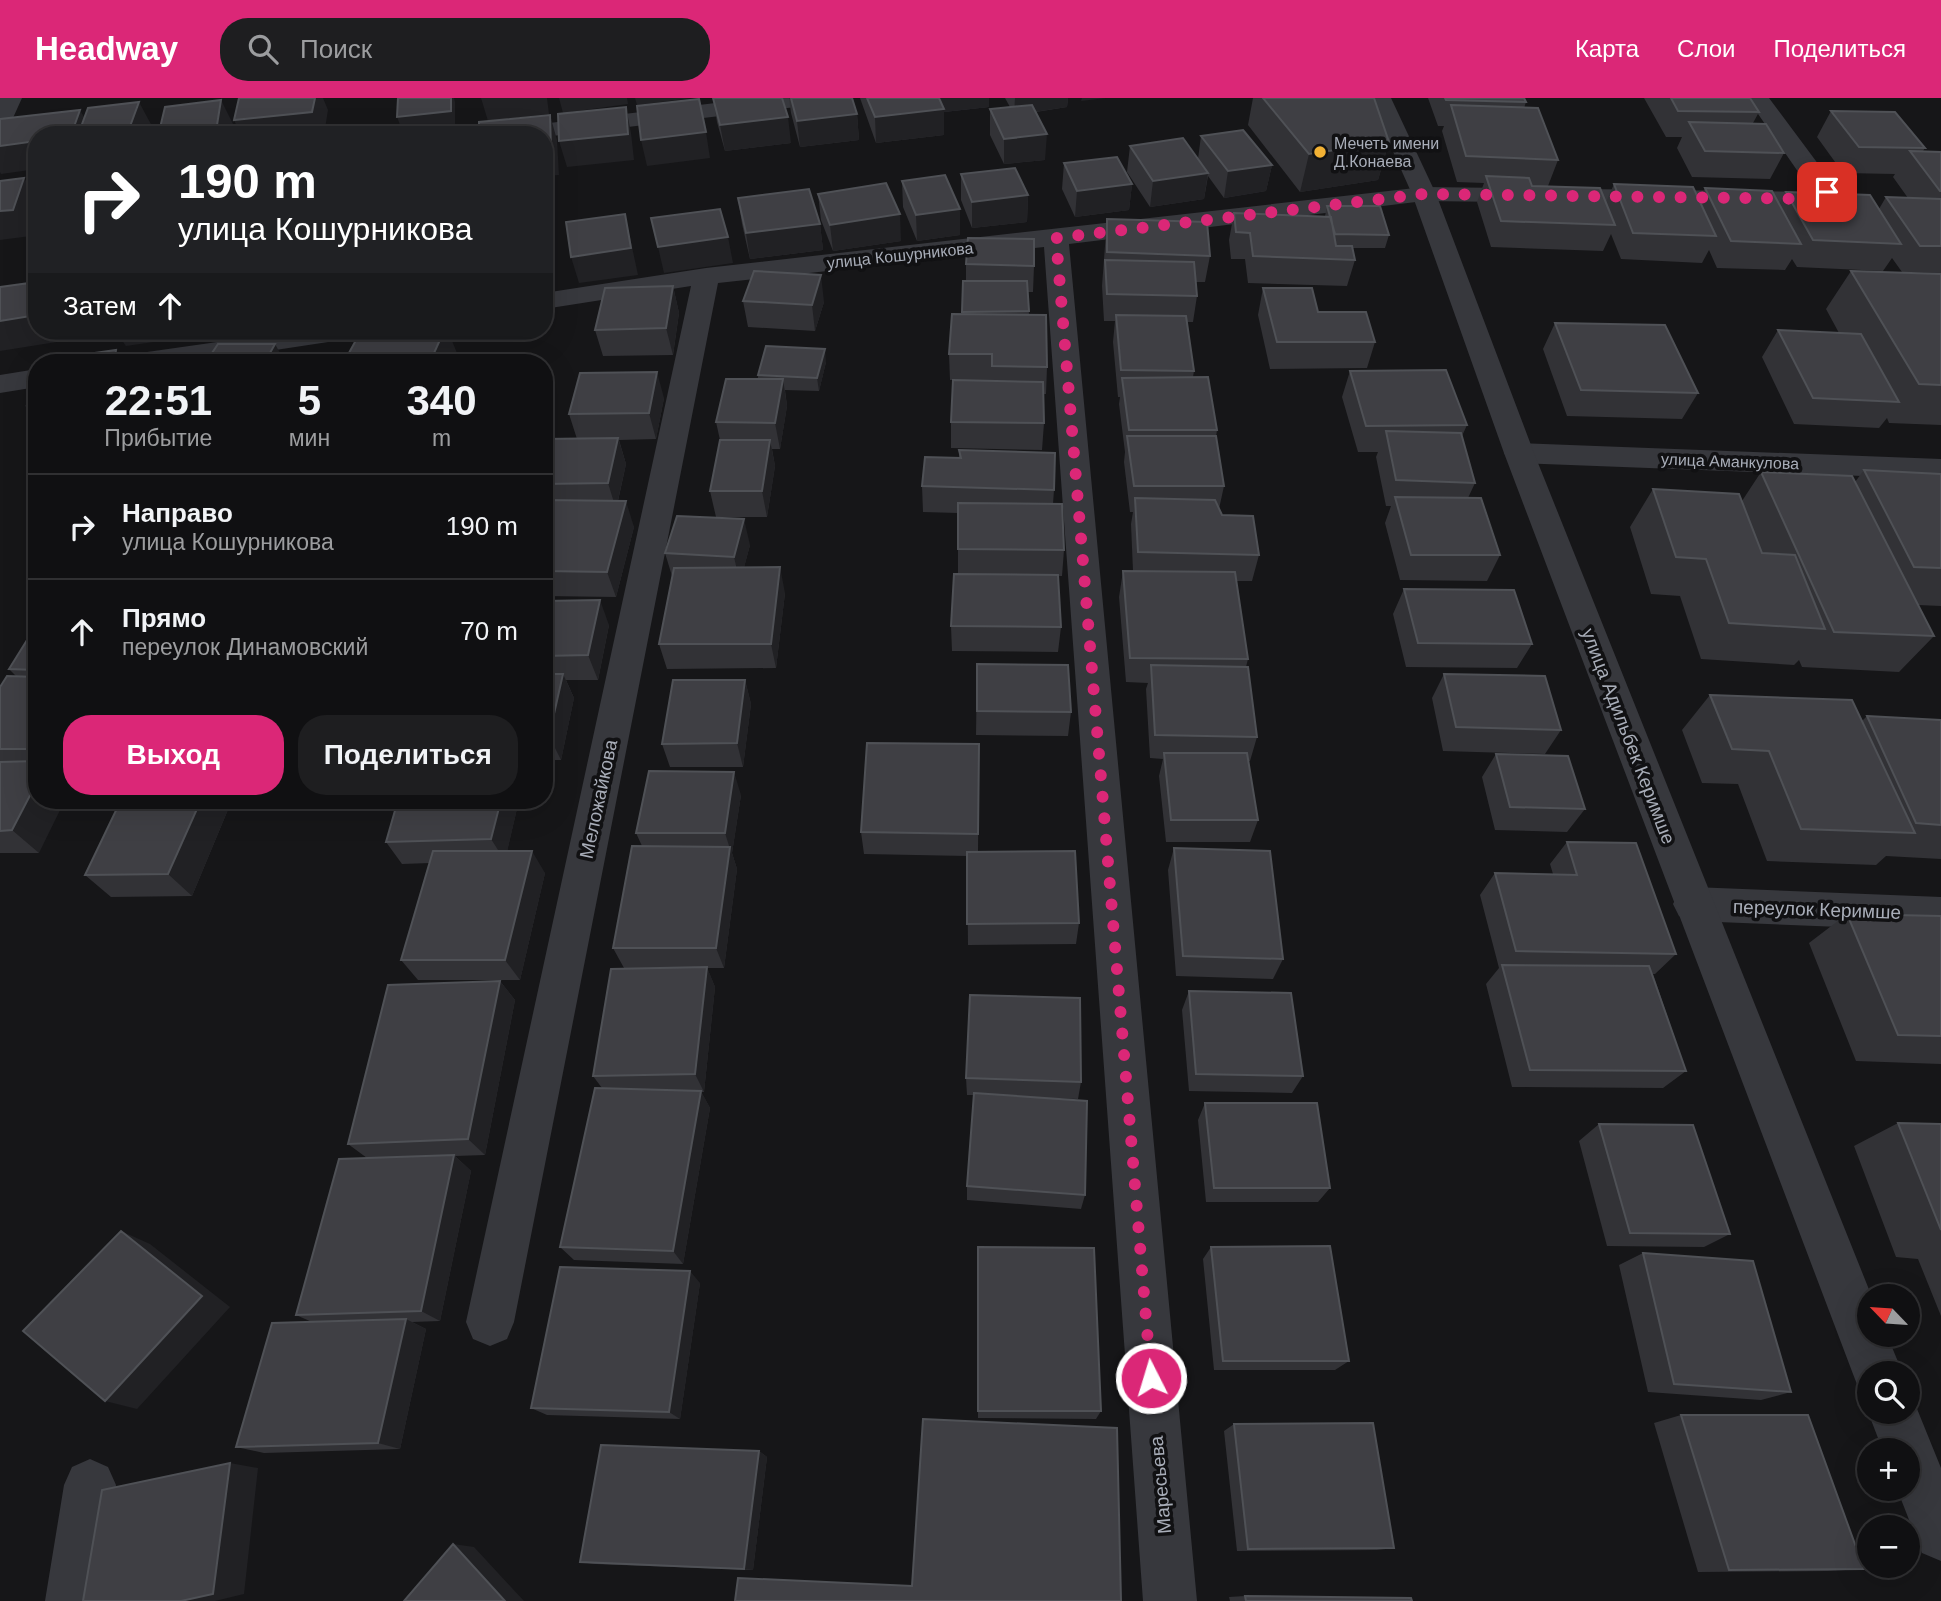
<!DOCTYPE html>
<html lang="ru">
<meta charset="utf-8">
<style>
:root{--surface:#101012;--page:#1e1e20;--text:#f1f3f6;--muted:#9c9d9f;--line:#303032;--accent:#db2777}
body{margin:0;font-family:Arial,sans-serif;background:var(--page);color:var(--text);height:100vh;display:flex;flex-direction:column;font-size:26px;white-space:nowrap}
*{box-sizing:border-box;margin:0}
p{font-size:23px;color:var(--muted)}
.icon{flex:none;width:38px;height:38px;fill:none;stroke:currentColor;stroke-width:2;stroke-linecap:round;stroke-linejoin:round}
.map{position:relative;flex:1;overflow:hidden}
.panel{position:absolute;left:28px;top:256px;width:525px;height:455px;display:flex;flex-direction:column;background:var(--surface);border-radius:28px;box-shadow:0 7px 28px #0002,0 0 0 2px var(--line)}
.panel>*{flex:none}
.guide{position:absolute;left:28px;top:28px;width:525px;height:214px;border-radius:28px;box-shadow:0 7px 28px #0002,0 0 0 2px var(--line);background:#202124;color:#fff;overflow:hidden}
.needle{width:46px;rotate:295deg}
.fabs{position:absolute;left:1857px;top:1186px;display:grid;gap:14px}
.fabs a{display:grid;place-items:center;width:63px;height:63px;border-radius:50%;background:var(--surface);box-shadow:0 7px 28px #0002,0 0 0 2px var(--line);font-size:35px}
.pin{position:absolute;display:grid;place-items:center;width:60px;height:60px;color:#fff;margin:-30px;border-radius:14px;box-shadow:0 4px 10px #0006}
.me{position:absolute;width:77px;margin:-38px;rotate:355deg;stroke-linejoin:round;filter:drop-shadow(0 0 5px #0008)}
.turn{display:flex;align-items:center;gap:24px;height:147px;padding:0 35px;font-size:32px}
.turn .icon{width:91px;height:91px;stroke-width:2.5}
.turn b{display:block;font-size:49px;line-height:60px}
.then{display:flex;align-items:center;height:66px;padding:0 35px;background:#0003;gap:14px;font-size:26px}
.eta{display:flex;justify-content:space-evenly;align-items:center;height:119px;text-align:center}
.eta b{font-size:42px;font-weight:700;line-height:49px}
.button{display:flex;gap:14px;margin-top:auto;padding:14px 35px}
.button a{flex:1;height:80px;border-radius:28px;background:var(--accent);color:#fff;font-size:28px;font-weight:700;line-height:80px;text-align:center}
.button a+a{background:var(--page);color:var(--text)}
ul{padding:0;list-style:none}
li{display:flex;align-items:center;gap:21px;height:105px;padding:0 35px;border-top:2px solid var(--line)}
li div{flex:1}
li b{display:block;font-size:26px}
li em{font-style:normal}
header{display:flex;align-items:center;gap:42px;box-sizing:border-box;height:98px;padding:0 35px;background:var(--accent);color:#fff}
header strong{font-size:33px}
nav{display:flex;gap:38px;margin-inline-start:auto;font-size:24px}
.search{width:490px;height:63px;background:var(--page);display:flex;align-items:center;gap:18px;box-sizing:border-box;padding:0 24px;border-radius:28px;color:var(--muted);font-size:26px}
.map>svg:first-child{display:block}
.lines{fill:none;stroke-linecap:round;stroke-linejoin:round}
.minor{fill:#37383d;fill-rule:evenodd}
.tertiary{fill:#37383d;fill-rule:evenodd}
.wall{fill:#323236}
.shaded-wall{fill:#212124}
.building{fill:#3f3f44;stroke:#4f5156;stroke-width:2}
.route{stroke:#db2777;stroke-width:12;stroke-dasharray:0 21.6}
.poi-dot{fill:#f2b134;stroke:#111113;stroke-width:2.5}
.labels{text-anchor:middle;stroke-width:7;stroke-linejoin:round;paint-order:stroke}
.far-poi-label{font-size:16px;fill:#a8adb8;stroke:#111113;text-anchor:start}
.far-street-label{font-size:16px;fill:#a8adb8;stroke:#111113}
.street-label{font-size:19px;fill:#a8adb8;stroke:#111113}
</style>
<header>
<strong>Headway</strong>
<div class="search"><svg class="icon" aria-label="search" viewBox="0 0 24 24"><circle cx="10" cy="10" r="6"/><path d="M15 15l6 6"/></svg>Поиск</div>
<nav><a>Карта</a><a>Слои</a><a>Поделиться</a></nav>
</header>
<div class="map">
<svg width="1941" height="1503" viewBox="0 0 1941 1503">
<rect width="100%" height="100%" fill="#161618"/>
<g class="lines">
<!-- minor -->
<path class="minor" d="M0,0h22l-14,31 -8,2z
M757,0h67l-3,5 -8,2 -269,32v-2h-48l3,-5 8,-2z
M1747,0h22l70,94c-5,8 -12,12 -21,14l-394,-5 -355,43 128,1357h-54l-99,-1354 -326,36 -204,1039 -7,17 -17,7 -17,-7 -7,-17 225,-1036 -147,23v-16l162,-25 718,-81 388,5z
M37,86v14l-37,5v-14z
M294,233h68l-4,6 -10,2 -153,23h-69l4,-6 10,-3z
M37,271v18l-37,6v-18z
M1519,345l422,16v20l-422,-16 -11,-3 -4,-7 4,-7z
M1693,789l248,10v34l-248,-10 -14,-5 -6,-12 6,-12z
M90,1361l18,8 8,18 -17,116h-54l19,-116 8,-18z"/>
<!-- tertiary -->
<path class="tertiary" d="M1369,0h22l45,96 98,259 338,844h-3v38h18l16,39h-34v21l-9,-3 -7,-18 -349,-921 -92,-259z
M1908,1295l3,1 30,74v93l-19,-8 -25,-64h11v-38h-25l-15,-39 1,-3v3h39z"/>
</g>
<!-- wall -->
<path class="wall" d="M713,0l78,45 -66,8 -8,-29z
M789,0h63l5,16 2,26 -59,7 -9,-34z
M860,0h129v9l-45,5v23l-68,8z
M1005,0h63l-1,9 -31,5 9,48 -41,4 -14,-29v-26l20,-2z
M1253,0h121l15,44 -11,38 -78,12 -52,-67z
M1428,0h96l2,4 -2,6 34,52 -10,26h-16l74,16 8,-18 85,16 6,-12 74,16 7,-12 93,17 7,-12 22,1 -15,-21 2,-3 -52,-1 -26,-36 14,-26 94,37 -2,3 18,1v121l-39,-1 -10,-14 -9,13 -86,-4 -5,-8 -7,11 -68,-2 -8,-18 -7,13 -81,-4 -10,-25 -8,17 -112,-4 -14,-45 7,-19 -27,-1 -15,-51 2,-5h-6z
M1644,0h106l9,14 -6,11 31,30 -14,26 -78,-2 -15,-29 5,-11h-16z
M1201,38l71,29 -6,26 -42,7 -16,-22 -4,23 -54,8 -23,-35 3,-26 68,13z
M1064,65l68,21 -3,26 -54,7 -13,-28z
M961,76l67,21 -1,27 -55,6 -11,-28z
M902,83l58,54 -43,6 -14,-34z
M818,96l83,47 -68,10 -12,-31z
M738,100l82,26 3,26 -73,9 -8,-35z
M1327,108l62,29 -4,13h-33l3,12 -8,26 -99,-3 -3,-24h-14l-2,-19 5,-27 91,3z
M1107,121l103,37 -5,26h-9l1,14 -4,26h-6l7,49 -1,6 24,53 -1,7 8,49 -5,23 3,6 37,40 -7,26h-16l12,78 -2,8 11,70 -7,24h-2l10,59 -8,22h-84l-7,-66 4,-17 -13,-1 -4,-69 2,-6 -22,-1 -7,-85 4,-26h10l-2,-47 2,-12h-3l-6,-50 1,-10 -6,-48 1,-7h-2l-5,-55 2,-21h-11l-2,-35z
M966,166l68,2 -1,26h-5l1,23 18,52 -1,27h-3l1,29 -2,27 -91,-2v-26l40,-41 -41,-1 -1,-26 13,-40 1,-33h3z
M1851,173l90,3v151l-52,-2 -2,-5 -8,10 -85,-4 -32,-67 16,-27 61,3 -13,-24z
M673,188l6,27 -6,42 -70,1 -8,-26z
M1263,190l112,54 -8,26 -97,1 -12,-54z
M743,203l81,1 -9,29 -67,-4z
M1555,225l143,70 -16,26 -115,-3 -24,-67z
M826,264l-7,29 -34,-1 2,16 -7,43h-8l3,17 -8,51h-51l-6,-26 10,-51 -4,-18 42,-43v-4z
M1350,273l117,54 -5,11 13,47 -7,15 32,57 -13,26 -87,-1 -15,-57 6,-17h-5l-10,-49 2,-5h-20l-16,-55z
M664,300l-8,41 -37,1 7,24 -8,37 16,26 -18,70 -72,-1v-157h33l-8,-25z
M959,352l95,40 -1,14 11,46 -2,26h-4l3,51 -3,25 -106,-1 -1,-25 7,-52v-61l-35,-1 -1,-26 37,-28z
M1864,372l77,4v132l-23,-1 16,31 -35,36 -97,-5 -3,-7 -5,5 -93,-6 -21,-63 -29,-2 -21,-67 23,-38 89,12 19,-29 94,10z
M750,447l-6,22 41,26 -9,75 -109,1 -8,-25 13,-68 -7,-23z
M1404,491l128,55 -15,24 -111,-1 -13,-53z
M544,503l65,24 -11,55h-32l8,18 -13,62h-17z
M37,526v176l2,53h-39v-166l16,-11 -7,-7z
M977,566l94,48 -3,24 -92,-1z
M1444,576l117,56 -16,24 -102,-3 -11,-53z
M745,582l6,24 -8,63h-73l-8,-23z
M1710,597l152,26 5,-5 74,4v139l-55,-3 -10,9 -109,-4 -29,-77 -36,-1 -20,-53z
M979,646l-1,107 101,72 -3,21 -108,1 -1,-89 -103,-2 -3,-22z
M1496,656l89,55 -18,23 -72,-2 -13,-53z
M741,697l-9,58 5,16 -13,99h-17l8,19 -11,105h-3l9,16 -27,156 -109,-4 -14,-13 42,-159 -9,-12 87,-108h-56l-11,-20 29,-102 -6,-13z
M121,702h111l-40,96 -81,1 -26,-22z
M519,702l-12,51 38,22 -25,107h-102l-17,-20 29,-97 -28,1 -16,-22z
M1567,744l109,112 -21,20h-2l33,97 -23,17 -151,-1 -26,-103 13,-16 -19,-73 15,-22 58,1 -3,-10z
M1174,750l109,111 -10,20 -97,-3 -8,-106z
M1847,816l94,2v148l-85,-3 -47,-118z
M500,883l15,19 -30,155 -30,1 16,15 -31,150 -28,1 14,7 -26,120 -136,4 -28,-6 76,-125 -16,-7 71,-157 -19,-14z
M1189,893l114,85 -11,17 -103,-2 -7,-81z
M966,980l115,4 -3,17 -34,-1 41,97 -4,14 -114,-9v-14l7,-91h-7z
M1205,1005l125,85 -12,14h-112l-8,-82z
M1898,1025l43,1v192l-23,-57 -22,-2 -42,-111z
M1599,1026l131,110 -26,13 -97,-1 -28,-105z
M978,1149l123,164 -5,8 -118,-1z
M1211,1149l138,114 -14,9h-121l-11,-111z
M1643,1155l148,139 -30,8 -113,-8 -29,-127z
M700,1185l-20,136 -133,-4 -16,-7z
M1681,1317l183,154 -36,2 -130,1 -44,-149z
M1234,1326l160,124 -17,2 -140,1 -13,-120z
M759,1353l8,6 -14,113 -158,-6 -15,-2z
M1245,1498l167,5h-182l-1,-4z"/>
<!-- shaded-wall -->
<path class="shaded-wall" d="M315,0h8l5,12 -4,25h-83l-7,-15z
M451,0h3l1,4v22l-53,6 -5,-13z
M481,0h66l2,16 -61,7z
M559,0h68l1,6 -65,9z
M635,0h57l-55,7z
M934,0h55v9l-45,5v23l-68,8 -1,-26z
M1015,0h53l-1,9 -53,8z
M1082,0h24l-25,3z
M221,2l13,26 -1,9h-73l-1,-3z
M139,4l14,26 -2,7h-80l9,-25 13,23z
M626,9l5,26 3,27 -67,7 -8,-26z
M857,16l2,26 -59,7 -3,-26z
M550,17l7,25 2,35 -15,1v-27z
M788,19l3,26 -66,8 -5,-26z
M706,34l4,26 -63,8 -6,-26z
M1047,36l-2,26 -41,4v-25z
M37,43v28l-36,5 -1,-2v-26z
M1389,44l-11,38 -78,12 9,-38z
M1272,67l-6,26 -42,7 4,-27z
M1208,75l-4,26 -54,8 3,-26z
M24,80l13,19v22l-6,17 -31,4v-29z
M1132,86l-3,26 -54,7 2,-26z
M1028,97l-1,27 -55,6v-26z
M960,111v26l-43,6 -1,-26z
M625,116l13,61 -59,8 -8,-26z
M900,116l1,27 -68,10 -3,-26z
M820,126l3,26 -73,9 -4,-26z
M544,135l6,18 1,36 -7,1z
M728,139l5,26 -69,10 -6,-26z
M821,177l3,27 -9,29 -3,-26z
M673,188l6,27 -6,42 -7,-27z
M37,217v16h52l-1,6 -88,14v-30z
M115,233h101v2l-90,13z
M444,233h4l9,22 -4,9h-23z
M275,246l10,18h-20z
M825,251l1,13 -7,29 -2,-13z
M116,252l9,12h-11z
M657,274l7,26 -8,41 -7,-26z
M783,281l4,27 -7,43 -5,-26z
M37,306v13l-10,-12z
M618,340l8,26 -10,45 -8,-26z
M770,342l5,26 -8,51 -5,-26z
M626,403l8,26 -18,70 -9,-25z
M744,421l6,26 -10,38 -6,-26z
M780,469l5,26 -9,75 -5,-24z
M600,502l9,25 -11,55 -10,-25z
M563,576l11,24 -13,62 -12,-24z
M745,582l6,24 -8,63 -6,-24z
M734,674l7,23 -9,58 5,16 -13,99 -8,-20 14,-99 -5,-16z
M37,684v18h28l-26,53 -27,-23z
M201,702h31l-40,96 -24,-22z
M501,702h18l-14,61 -14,-22z
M532,753l13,22 -25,107 -15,-20z
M707,869l8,20 -11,105 -9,-18z
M500,883l15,19 -30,155 -17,-16z
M701,993l9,17 -27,156 -10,-13z
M454,1057l17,16 -31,150 -19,-10z
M121,1133l29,13 80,63 -93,102 -32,-8z
M690,1173l10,12 -20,136 -11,-7z
M406,1221l20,10 -26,120 -22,-6z
M759,1353l8,6 -14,113 -9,-1z
M230,1365l28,5 -14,126 -29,7h-34z
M453,1446l21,3 50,54h-19z"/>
<!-- building -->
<path class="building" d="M239,0h76l-3,14 -78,8z
M398,0h53v13l-54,6z
M713,0h69l6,19 -68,8z
M791,0h61l5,16 -60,7z
M867,0h72l5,11 -69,8z
M1263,0h111l15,44 -80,12z
M1445,0h79l2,4 -80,-2z
M1671,0h79l9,14 -81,-1z
M699,1l7,33 -65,8 -4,-34z
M221,2l-4,25 -58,7 6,-25z
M139,4l-10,27 -51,6 10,-27z
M1032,7l15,29 -43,5 -14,-30z
M1451,7l87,3 20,52 -92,-4z
M626,9l2,27 -69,7 -1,-27z
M80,12l-9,25h-34v6l-37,5v-27z
M1831,13l64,1 30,36 -66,-1z
M550,17l1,34h-7v-14h-65v-13z
M1689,24l77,2 18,29 -79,-2z
M456,30v7h-55z
M1243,32l29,35 -44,6 -27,-35z
M1183,40l25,35 -55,8 -23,-35z
M1910,53l31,1v39h-1z
M1117,59l15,27 -55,7 -13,-28z
M1015,70l13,27 -56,7 -11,-28z
M945,77l15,34 -44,6 -14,-34z
M1486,78l43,2 3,8 68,2 15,37 -114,-4z
M24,80l-11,32 -13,1v-30z
M886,85l14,31 -70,11 -12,-31z
M1614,86l79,3 23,49 -83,-3z
M1705,90l67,3 29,53 -70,-3z
M809,91l11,35 -74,9 -8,-35z
M1786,94l84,3 31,49 -88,-4z
M1886,99l55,2v47h-21z
M1327,108h53l9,29 -54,-1z
M720,111l8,28 -70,10 -7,-29z
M1234,115l97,4 5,29h16l3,14 -102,-4 -3,-23 -14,-1z
M625,116l6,34 -60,9 -5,-35z
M1107,121l100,3 3,34 -103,-4z
M968,140l66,1v27l-68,-2z
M1105,162l89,2 3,34 -90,-2z
M754,173l67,4 -9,30 -69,-4z
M1851,173l90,3v111l-22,-1z
M963,183h64l2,30 -67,1z
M37,184v33l-37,6v-34z
M673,188l-7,42 -71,2 10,-42z
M1263,190h49l6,24h48l9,30h-98z
M952,216l94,1 1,52 -55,-1v-12h-43z
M1116,217l70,1 8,55 -73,-1z
M1555,225l110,2 33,68 -117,-3z
M1778,232l83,4 38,68 -86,-4z
M361,233h83l-14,31h-86z
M218,246h57l-10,18h-59z
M766,248l59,3 -8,29 -59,-3z
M116,252l-2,12h-76l1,-1z
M37,270v36l-10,1z
M1446,272l21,55 -101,1 -16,-55z
M657,274l-8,41 -80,1 11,-41z
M1208,279l9,53h-88l-7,-52z
M726,281h57l-8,44 -59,-1z
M953,282l90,2 1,41 -93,-1z
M1386,333l75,2 14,50 -79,-3z
M1127,338h89l8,50h-90z
M618,340l-10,45 -64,1v-45z
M720,342h50l-8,51h-52z
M959,352l96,3 -1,37 -132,-4 3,-29 36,1z
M1864,372l77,4v94l-27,-1z
M1761,374l91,4 82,160 -100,-4z
M1653,391l86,5 23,59 33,2 30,74 -96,-6 -23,-64 -30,-2z
M1395,399l86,1 19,57h-89z
M1135,400l80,2 7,15 31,1 6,39 -121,-3z
M544,402l82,1 -19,71 -63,-1z
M958,405l104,1 2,46 -106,-1z
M677,418l67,3 -10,38 -69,-4z
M780,469l-9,77h-112l15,-76z
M1123,473l112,1 13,87 -118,-1z
M954,476l104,1 3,52 -110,-1z
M1404,491l110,1 18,54 -114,-1z
M600,502l-12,55 -44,1v-55z
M37,526v46l-28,-1z
M977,566l91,1 3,47 -94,-1z
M1151,567l97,2 9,70 -102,-2z
M544,576h19l-14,62h-5z
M1444,576l101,2 16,54 -105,-3z
M7,578l30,1v72h-37v-62z
M673,582h72l-8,63 -75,1z
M1710,597l142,5 63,133 -114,-4 -32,-78 -37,-2z
M1867,618l74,4v105l-25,-2z
M867,645l112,1 -1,90 -117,-2z
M1164,655h83l11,67h-87z
M1496,656l72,2 17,53 -75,-2z
M37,663v21l-25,48 -12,1v-69z
M649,673l85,1 -9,61h-89z
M121,702h80l-33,74 -83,1z
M398,702h103l-10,39 -105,3z
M1567,744l69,1 40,111 -160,-3 -21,-78 82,2z
M632,748l98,1 -14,101h-103z
M1174,750l96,3 13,108 -100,-3z
M433,753h99l-27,109h-104z
M1075,753l4,72 -112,1v-72z
M1847,816l94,2v120l-43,-1z
M1502,867l147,1 37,105 -156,-1z
M707,869l-12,107 -102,2 18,-107z
M500,883l-32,158 -120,5 40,-159z
M1189,893l102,2 12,83 -107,-2z
M970,897l110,3 1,84 -115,-4z
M595,990l106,3 -28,160 -113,-4z
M974,995l113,8 -2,94 -118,-9z
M1205,1005h112l13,85h-116z
M1898,1025l43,1v106z
M1599,1026l94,1 37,109 -100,-1z
M454,1057l-33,156 -125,4 43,-156z
M121,1133l81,65 -97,105 -82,-70z
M1330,1148l19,115h-126l-12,-114z
M978,1149l116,1 7,163h-123z
M1643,1155l110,8 38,131 -117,-8z
M560,1169l130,4 -21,141 -138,-4z
M406,1221l-28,124 -142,4 36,-124z
M1681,1317h127l56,154 -135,1z
M923,1321l194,9 4,173h-386l3,-23 174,8z
M1373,1325l21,125 -146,1 -14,-125z
M601,1347l158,6 -15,118 -164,-7z
M230,1365l-17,131 -32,7h-98l19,-111z
M453,1446l52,57h-101z
M1245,1498l166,2 1,3h-166z"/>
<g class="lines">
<!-- route -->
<path class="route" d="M1151,1280l-95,-1140 368,-44 394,5 9,-7"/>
</g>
<!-- markers -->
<circle class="poi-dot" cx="1320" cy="54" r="7"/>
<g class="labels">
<!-- far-poi labels -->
<g class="far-poi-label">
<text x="1334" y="51">Мечеть имени<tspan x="1334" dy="18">Д.Конаева</tspan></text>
</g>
<!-- far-street labels -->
<g class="far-street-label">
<text transform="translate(900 157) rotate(-6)" y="6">улица Кошурникова</text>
<text transform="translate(1730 363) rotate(2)" y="6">улица Аманкулова</text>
</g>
<!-- street labels -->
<g class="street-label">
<text transform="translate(1629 638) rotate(69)" y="7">улица Адильбек Керимше</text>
<text transform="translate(598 701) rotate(-78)" y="7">Меложайкова</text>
<text transform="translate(1817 811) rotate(2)" y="7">переулок Керимше</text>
<text transform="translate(1160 1387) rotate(-95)" y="7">Маресьева</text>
</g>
</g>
</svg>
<div class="fabs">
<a><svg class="needle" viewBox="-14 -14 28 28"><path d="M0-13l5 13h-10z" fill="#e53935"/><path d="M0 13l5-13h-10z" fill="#9c9d9f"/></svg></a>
<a><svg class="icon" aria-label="search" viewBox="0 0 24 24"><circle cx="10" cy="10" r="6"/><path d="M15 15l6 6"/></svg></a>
<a>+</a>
<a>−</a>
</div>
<div class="pin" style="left:1827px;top:94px;background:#d93025"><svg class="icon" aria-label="arrive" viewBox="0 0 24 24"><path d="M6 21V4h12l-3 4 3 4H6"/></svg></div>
<svg class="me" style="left:1151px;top:1280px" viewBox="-20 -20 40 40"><circle r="17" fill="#db2777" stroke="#fff" stroke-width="3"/><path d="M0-11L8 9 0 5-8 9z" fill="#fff"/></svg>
<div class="guide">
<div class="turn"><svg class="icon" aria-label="right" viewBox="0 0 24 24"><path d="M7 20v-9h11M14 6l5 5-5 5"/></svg><div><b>190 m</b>улица Кошурникова</div></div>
<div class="then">Затем<svg class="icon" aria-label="ahead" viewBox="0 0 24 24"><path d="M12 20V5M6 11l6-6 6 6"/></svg></div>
</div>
<section class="panel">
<div class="eta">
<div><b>22:51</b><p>Прибытие</p></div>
<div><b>5</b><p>мин</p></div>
<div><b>340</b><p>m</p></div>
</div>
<ul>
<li><svg class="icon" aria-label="right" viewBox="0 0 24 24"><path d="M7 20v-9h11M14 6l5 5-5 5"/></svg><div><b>Направо</b><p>улица Кошурникова</p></div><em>190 m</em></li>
<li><svg class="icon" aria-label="ahead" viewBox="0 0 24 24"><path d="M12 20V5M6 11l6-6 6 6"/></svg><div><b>Прямо</b><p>переулок Динамовский</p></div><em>70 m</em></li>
</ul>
<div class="button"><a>Выход</a><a>Поделиться</a></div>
</section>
</div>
